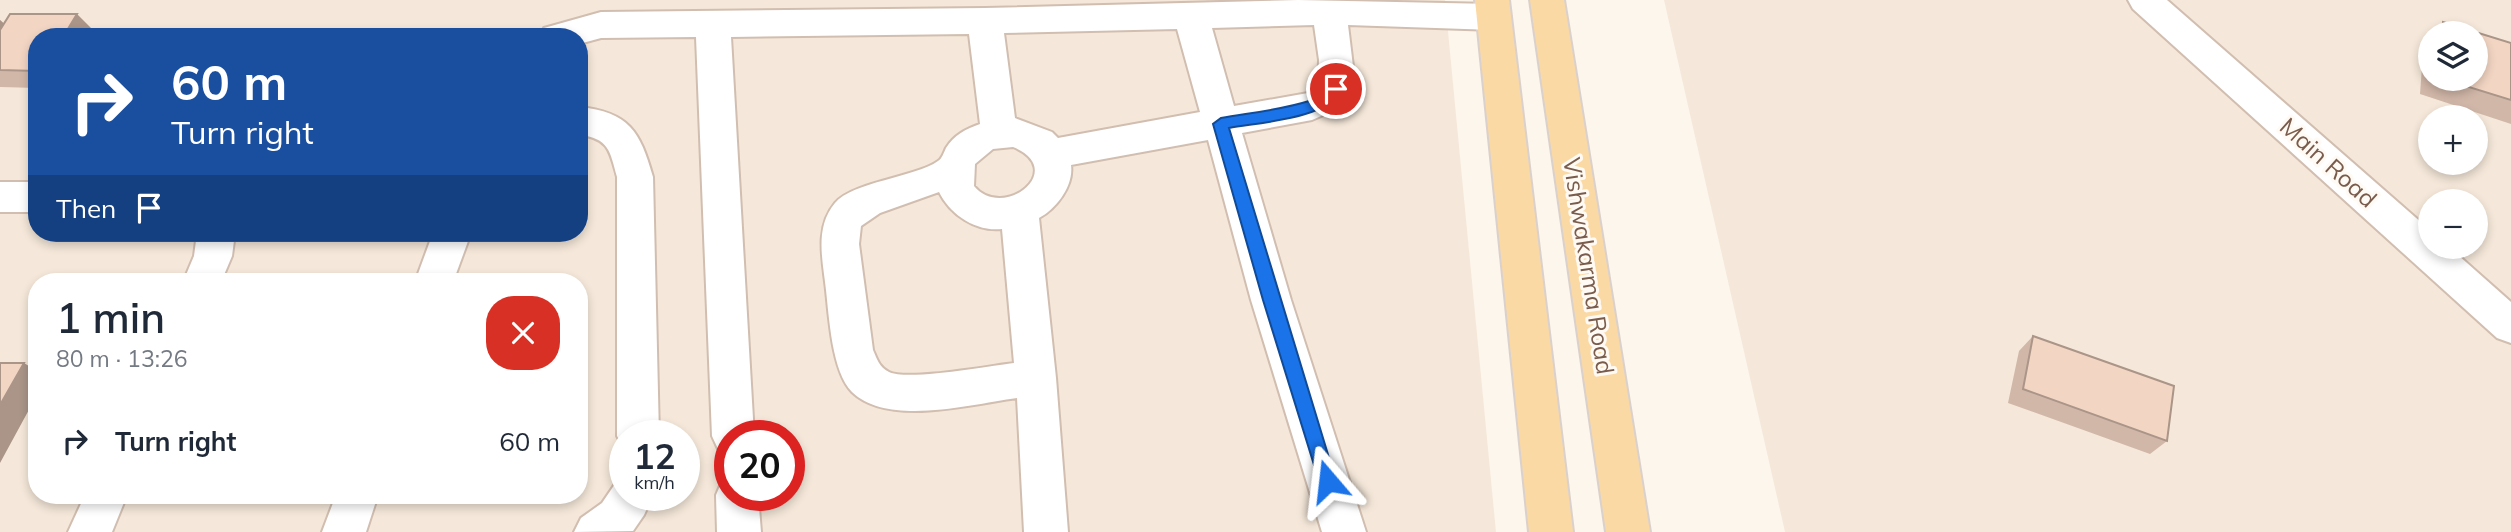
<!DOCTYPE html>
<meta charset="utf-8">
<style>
:root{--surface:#fff;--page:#f2f2f3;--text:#1f2937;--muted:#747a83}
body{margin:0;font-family:Mulish,sans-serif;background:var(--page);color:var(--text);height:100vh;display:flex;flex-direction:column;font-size:26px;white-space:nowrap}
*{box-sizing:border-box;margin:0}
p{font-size:23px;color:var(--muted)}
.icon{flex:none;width:38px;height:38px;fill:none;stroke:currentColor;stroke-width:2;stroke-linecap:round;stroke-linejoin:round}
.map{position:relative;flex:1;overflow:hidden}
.side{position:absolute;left:28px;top:273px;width:560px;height:231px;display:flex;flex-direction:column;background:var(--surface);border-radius:28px;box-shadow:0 4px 10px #0003}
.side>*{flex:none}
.hud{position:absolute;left:28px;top:28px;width:560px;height:214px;border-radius:28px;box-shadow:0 4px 10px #0003;background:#1a4fa0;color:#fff;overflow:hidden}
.fabs{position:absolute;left:2418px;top:21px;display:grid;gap:14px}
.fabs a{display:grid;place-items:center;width:70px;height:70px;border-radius:50%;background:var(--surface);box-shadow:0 4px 10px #0003;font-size:35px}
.speed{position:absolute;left:609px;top:420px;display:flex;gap:14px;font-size:35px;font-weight:700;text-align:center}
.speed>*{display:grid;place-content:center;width:91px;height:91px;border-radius:50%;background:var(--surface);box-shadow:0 4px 10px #0003;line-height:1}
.speed small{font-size:18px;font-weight:400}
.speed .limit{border:10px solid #d22;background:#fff;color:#111}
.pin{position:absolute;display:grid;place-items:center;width:60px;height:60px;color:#fff;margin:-30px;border:4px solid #fff;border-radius:50%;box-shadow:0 2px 7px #0007}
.me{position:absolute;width:77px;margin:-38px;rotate:343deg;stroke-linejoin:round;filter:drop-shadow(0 0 5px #0008)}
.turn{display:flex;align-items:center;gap:24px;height:147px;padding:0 28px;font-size:32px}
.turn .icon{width:91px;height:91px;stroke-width:2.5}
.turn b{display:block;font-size:49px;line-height:60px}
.then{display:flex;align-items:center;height:66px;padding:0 28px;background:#0003;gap:14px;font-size:26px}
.round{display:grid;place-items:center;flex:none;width:74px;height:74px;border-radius:28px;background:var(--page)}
.overview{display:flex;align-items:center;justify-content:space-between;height:119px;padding:0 28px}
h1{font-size:42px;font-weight:600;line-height:52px}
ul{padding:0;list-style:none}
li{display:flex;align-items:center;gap:21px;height:98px;padding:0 28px}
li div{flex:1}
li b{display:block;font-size:26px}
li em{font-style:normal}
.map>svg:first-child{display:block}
.residential{fill:#f5e8da;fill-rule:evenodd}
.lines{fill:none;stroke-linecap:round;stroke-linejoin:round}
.minor-casing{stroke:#d1beb0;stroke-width:4}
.major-casing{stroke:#dad1cd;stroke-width:4}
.minor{fill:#fff;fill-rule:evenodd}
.major{fill:#fbd9a5;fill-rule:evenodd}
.wall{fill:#d1b7a8;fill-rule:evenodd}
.shaded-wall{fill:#aa9588}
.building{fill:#f3d5c3;stroke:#aa9588;stroke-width:2}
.route{fill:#1a73e8;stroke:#114b97;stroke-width:2}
.labels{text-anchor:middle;stroke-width:6;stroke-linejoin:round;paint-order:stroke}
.street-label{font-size:24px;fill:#7a5c4d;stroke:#fffaf3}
</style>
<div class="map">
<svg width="2511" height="532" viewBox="0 0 2511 532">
<rect width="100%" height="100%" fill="#fdf6ec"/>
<!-- residential -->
<path class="residential" d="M0,0h1445l51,532h-1496zM37,37h542v196h-542zM37,282h542v213h-542zM625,436h59v59h-59zM730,436h59v59h-59z
M1664,0h847v532h-726zM2431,33h45v46h-45zM2431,117h45v46h-45zM2431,201h45v46h-45z"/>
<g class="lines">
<defs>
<path id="minor" d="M1298,0l196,4 12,4 5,9 -5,9 -12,4 -146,-5 7,58 -11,23 -32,14 -70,13 49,167 75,232h-44l-71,-232 -43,-160 -137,25c3,21 -15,44 -32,53l17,160 12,154h-44l-7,-134c-45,6 -129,29 -165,-6 -20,-20 -23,-75 -26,-102 -3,-29 -12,-62 9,-87 17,-21 81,-26 103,-42 4,-2 6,-9 8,-13 8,-13 20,-19 34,-24l-11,-90 -238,3 23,399h-24v18l-12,-5 -6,-13 -16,-399 -95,1 -22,6v-7h-40l5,-9 57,-16 384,-4zM1314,25l5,35 -1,27 -10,6 -74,13 -22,-78zM1177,29l23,83 -142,26 -6,-6 -37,-14 -11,-85zM1013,147c56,23 -10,74 -39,39l1,-22 18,-15zM939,192c11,22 36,40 63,37l12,134c-25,3 -106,18 -125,9 -10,-5 -12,-13 -16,-22l-14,-106 2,-18 19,-13z
M2128,0h39l264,231v16h18l62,55v41l-14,-5 -364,-329z
M579,107c50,5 61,24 74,70l6,259h-34v14l-8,-14v-259c-7,-26 -8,-39 -38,-42z
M0,182h37v30h-37z
M197,233h38l-3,23 -11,26h-38l11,-26z
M433,233h38l-18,49h-38z
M625,478v17h28l-9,20 -11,16 -59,1 7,-14 21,-15 15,-22z
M730,478v17h28l3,37h-44l-1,-37 6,-14z
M85,495h42l-15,37h-44z
M336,495h42l-12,37h-44z"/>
<path id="major" d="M1475,0h34l64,532h-44z
M1530,0h34l86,532h-44z"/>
</defs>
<!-- minor casing -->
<use href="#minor" class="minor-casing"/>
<!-- major casing -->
<use href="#major" class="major-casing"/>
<!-- minor -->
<use href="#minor" class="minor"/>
<!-- major -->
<use href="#major" class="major"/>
</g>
<!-- wall -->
<path class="wall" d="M0,20l4,4 91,8 -3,5h-55v51l-37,-1z
M2443,22l68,21v81l-91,-30 4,-55zM2431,33h45v46h-45z
M2033,336l134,105 -17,13 -142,-51 11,-52z"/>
<!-- shaded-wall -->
<path class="shaded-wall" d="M77,14l18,18 -3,5h-29z
M0,20l18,16 -18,27z
M24,363l13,8v24l-37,68v-58z"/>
<!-- building -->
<path class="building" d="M10,14h67l-14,23h-26v34l-37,-1v-40z
M2443,22l68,21v57l-68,-21h33v-46h-34z
M2033,336l141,50 -7,55 -144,-52z
M0,363h24l-24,42z"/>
<!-- route -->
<path class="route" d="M1336,83l8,6c-17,30 -82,33 -115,39l107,353 -2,5 -6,3 -6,-3 -3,-5 -56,-181 -50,-176 8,-6c28,-5 60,-8 88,-17 13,-4 18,-14 27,-18z"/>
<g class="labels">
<!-- street labels -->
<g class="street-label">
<text transform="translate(2328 163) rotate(42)" y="8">Main Road</text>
<text transform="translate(1588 266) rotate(81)" y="8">Vishwakarma Road</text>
</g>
</g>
</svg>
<div class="fabs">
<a><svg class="icon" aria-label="layers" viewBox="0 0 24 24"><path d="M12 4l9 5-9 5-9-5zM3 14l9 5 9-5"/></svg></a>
<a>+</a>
<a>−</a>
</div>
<div class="speed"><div>12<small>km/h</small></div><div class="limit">20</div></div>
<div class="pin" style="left:1336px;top:89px;background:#d93025"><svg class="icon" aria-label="arrive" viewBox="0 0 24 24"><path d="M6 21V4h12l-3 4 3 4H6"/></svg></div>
<svg class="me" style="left:1328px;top:481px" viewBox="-20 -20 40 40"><path d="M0-17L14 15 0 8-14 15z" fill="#1a73e8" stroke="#fff" stroke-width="4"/></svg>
<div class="hud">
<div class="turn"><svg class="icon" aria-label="right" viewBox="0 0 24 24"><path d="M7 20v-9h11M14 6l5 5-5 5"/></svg><div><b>60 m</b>Turn right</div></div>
<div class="then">Then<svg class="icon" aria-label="arrive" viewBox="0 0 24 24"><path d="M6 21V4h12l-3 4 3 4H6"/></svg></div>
</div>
<section class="side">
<div class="overview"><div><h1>1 min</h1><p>80 m · 13:26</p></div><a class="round" style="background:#d93025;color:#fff"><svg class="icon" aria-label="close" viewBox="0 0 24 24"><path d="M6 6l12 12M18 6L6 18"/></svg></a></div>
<ul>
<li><svg class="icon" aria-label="right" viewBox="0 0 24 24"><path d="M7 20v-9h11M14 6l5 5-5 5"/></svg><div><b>Turn right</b></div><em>60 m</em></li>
</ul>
</section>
</div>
